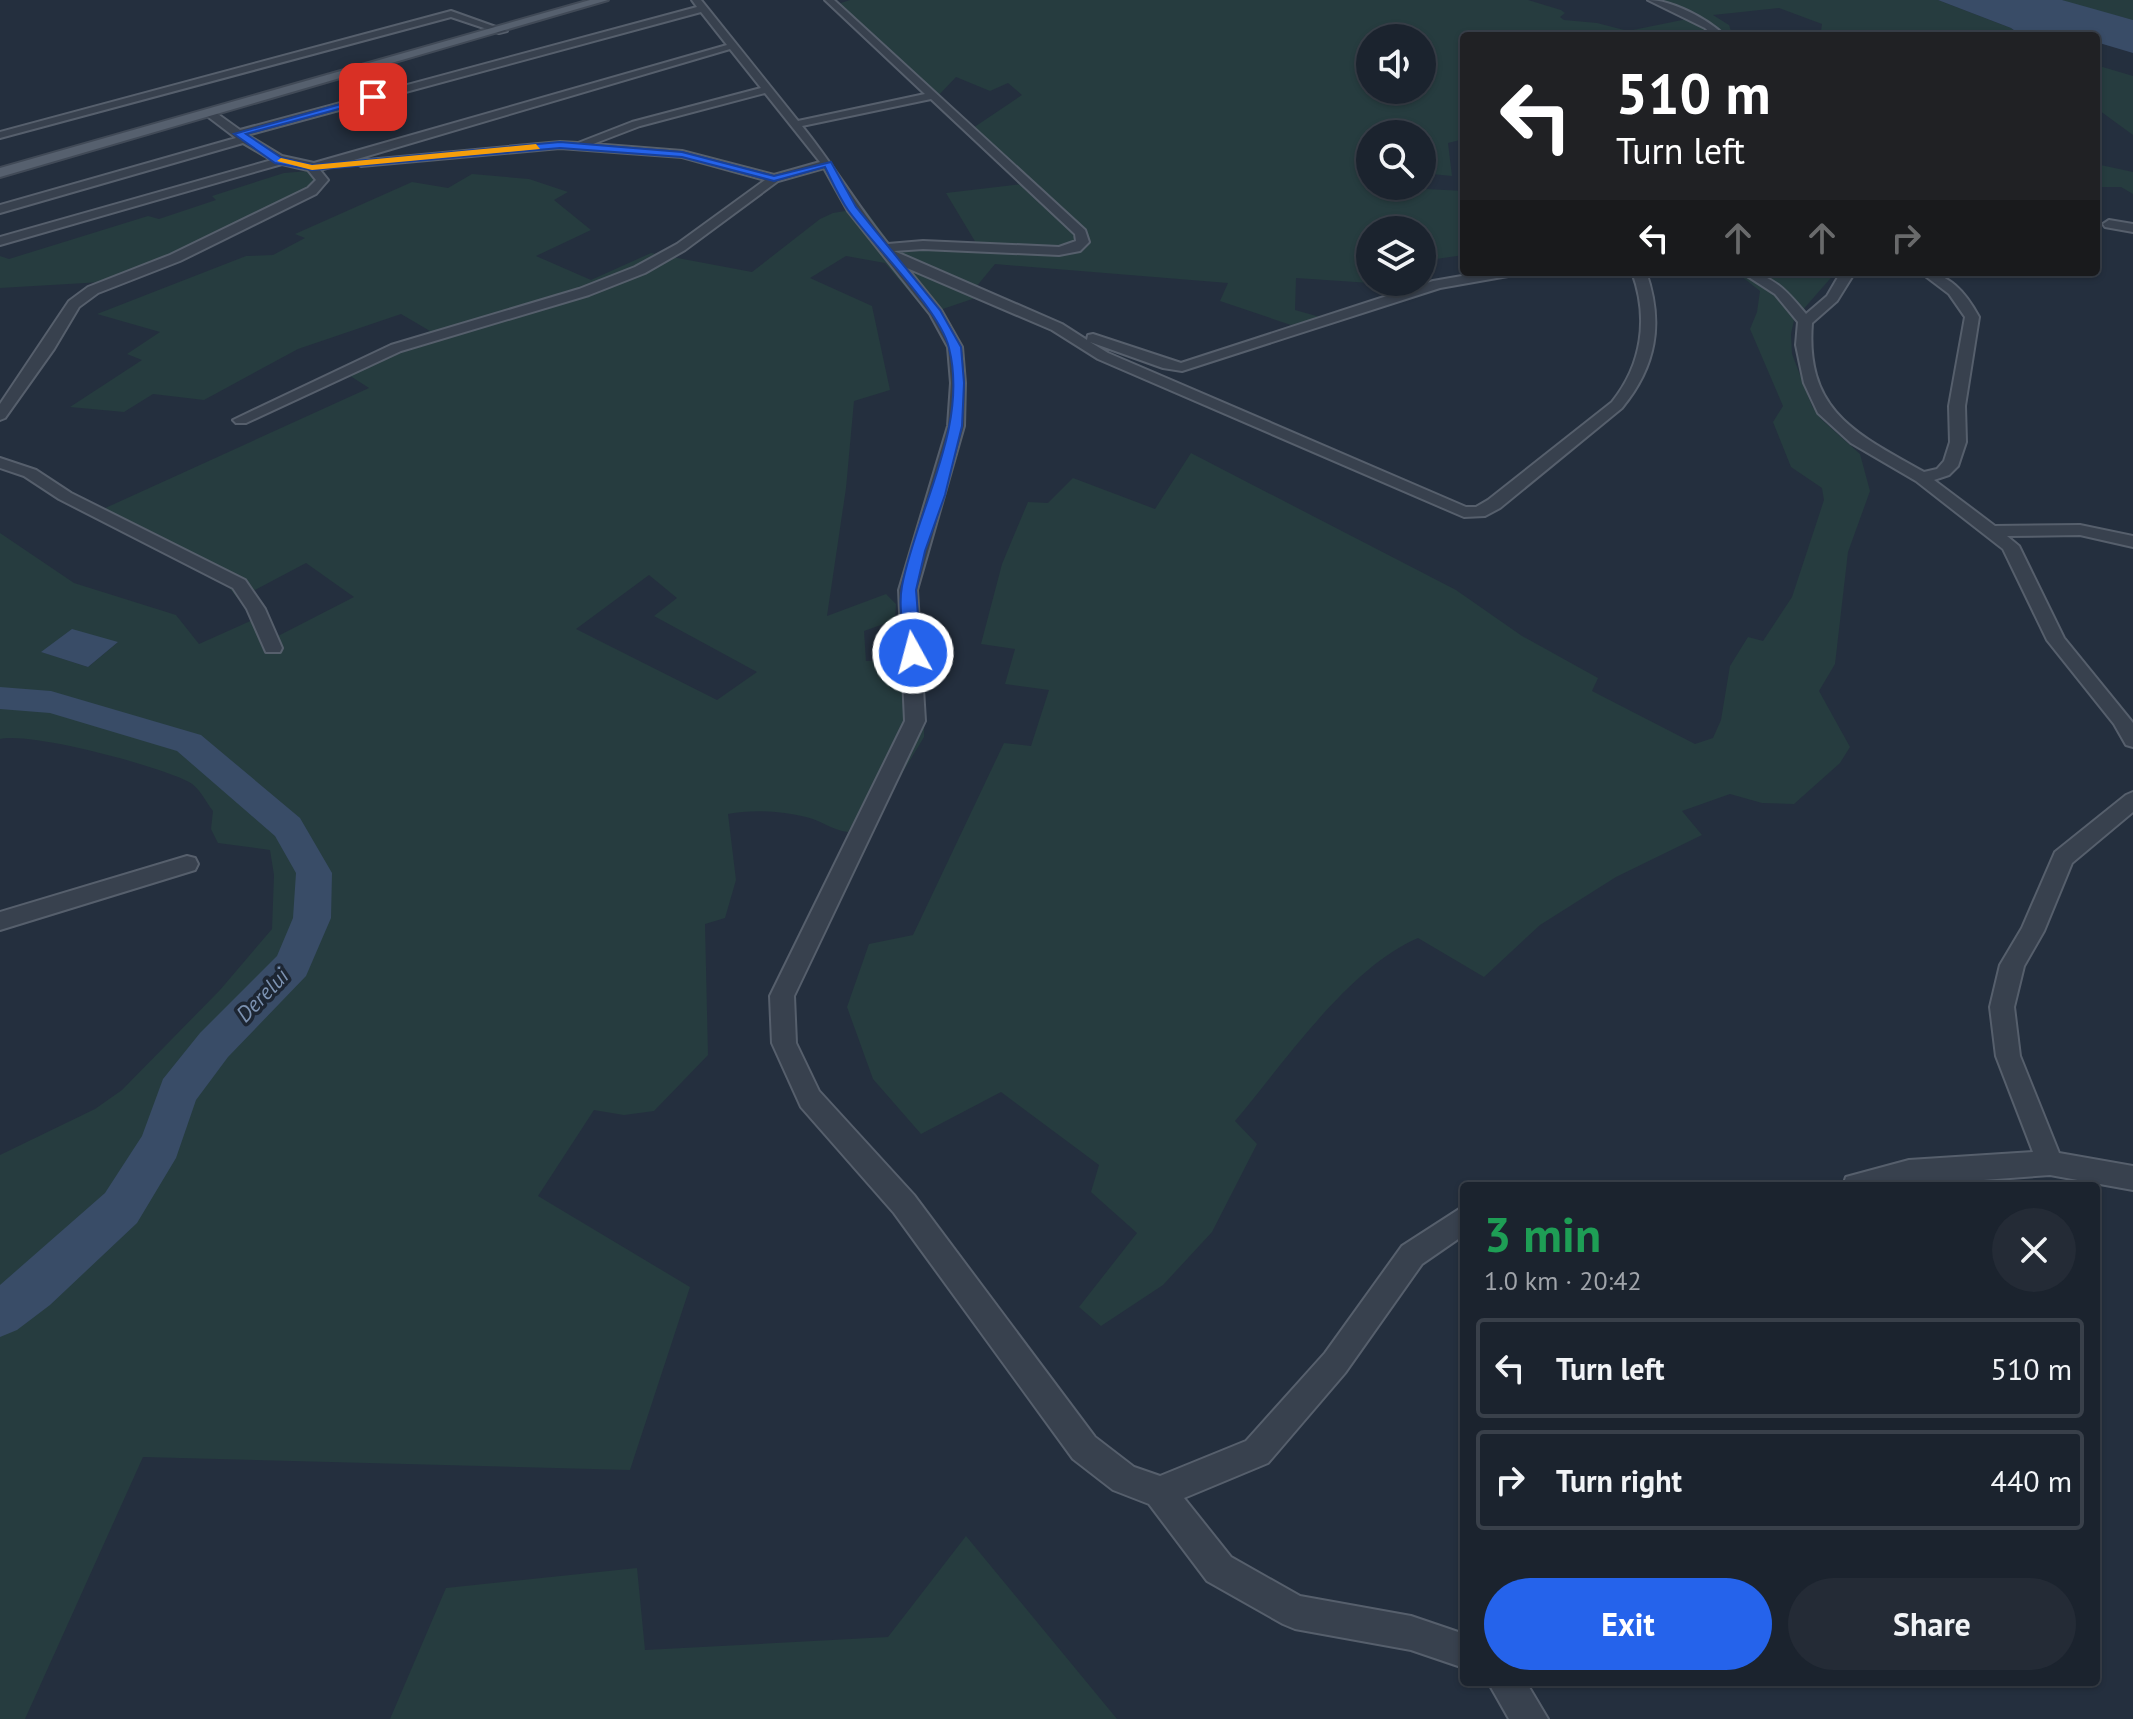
<!DOCTYPE html>
<meta charset="utf-8">
<style>
:root{--surface:#1b232e;--page:#242b36;--text:#f1f3f6;--muted:#a0a4aa;--line:#39404a;--accent:#2563eb}
body{margin:0;font-family:"PT Sans",sans-serif;background:var(--page);color:var(--text);height:100vh;display:flex;flex-direction:column;font-size:30px;white-space:nowrap}
*{box-sizing:border-box;margin:0}
p{font-size:26px;color:var(--muted)}
.icon{flex:none;width:44px;height:44px;fill:none;stroke:currentColor;stroke-width:2;stroke-linecap:round;stroke-linejoin:round}
.map{position:relative;flex:1;overflow:hidden}
.drawer{position:absolute;left:1460px;top:1182px;width:640px;height:504px;display:flex;flex-direction:column;background:var(--surface);border-radius:8px;box-shadow:0 2px 6px #0004,0 0 0 2px var(--line)}
.drawer>*{flex:none}
.top-card{position:absolute;left:1460px;top:32px;width:640px;height:244px;border-radius:8px;box-shadow:0 2px 6px #0004,0 0 0 2px var(--line);background:#202124;color:#fff;overflow:hidden}
.fabs{position:absolute;left:1356px;top:24px;display:grid;gap:16px}
.fabs a{display:grid;place-items:center;width:80px;height:80px;border-radius:50%;background:var(--surface);box-shadow:0 2px 6px #0004,0 0 0 2px var(--line);font-size:40px}
.pin{position:absolute;display:grid;place-items:center;width:68px;height:68px;color:#fff;margin:-34px;border-radius:16px;box-shadow:0 4px 12px #0006}
.me{position:absolute;width:88px;margin:-44px;rotate:353deg;stroke-linejoin:round;filter:drop-shadow(0 0 6px #0008)}
.turn{display:flex;align-items:center;gap:28px;height:168px;padding:0 24px;font-size:36px}
.turn .icon{width:104px;height:104px;stroke-width:2.5}
.turn b{display:block;font-size:56px;line-height:68px}
.lanes{display:flex;align-items:center;height:76px;padding:0 24px;background:#0003;justify-content:center;gap:40px;direction:ltr}
.lanes .off{opacity:.35}
.round{display:grid;place-items:center;flex:none;width:84px;height:84px;border-radius:42px;background:var(--page)}
.overview{display:flex;align-items:center;justify-content:space-between;height:136px;padding:0 24px}
h1{font-size:48px;font-weight:700;line-height:60px;color:#1e9e55}
.action{display:flex;gap:16px;margin-top:auto;padding:16px 24px}
.action a{flex:1;height:92px;border-radius:48px;background:var(--accent);color:#fff;font-size:32px;font-weight:700;line-height:92px;text-align:center}
.action a+a{background:var(--page);color:var(--text)}
ul{padding:0;list-style:none}
li{display:flex;align-items:center;gap:24px;height:100px;margin:0 16px 12px;padding:0 8px;border:4px solid var(--line);border-radius:8px}
li div{flex:1}
li b{display:block;font-size:30px}
li em{font-style:normal}
.map>svg:first-child{display:block}
.green{fill:#263c3f;fill-rule:evenodd}
.water{fill:#394c67}
.lines{fill:none;stroke-linecap:round;stroke-linejoin:round}
.river{fill:#394c67;fill-rule:evenodd}
.minor-casing{stroke:#565f6c;stroke-width:4}
.major-casing{stroke:#414a57;stroke-width:4}
.minor{fill:#38414e;fill-rule:evenodd}
.major{fill:#56606e;fill-rule:evenodd}
.route{fill:#2563eb;stroke:#184099;stroke-width:2}
.slow{fill:#f59e0b}
.labels{text-anchor:middle;stroke-width:7;stroke-linejoin:round;paint-order:stroke}
.water-label{font-size:22px;font-style:italic;fill:#7c92b1;stroke:#1d2633}
</style>
<div class="map">
<svg width="2133" height="1719" viewBox="0 0 2133 1719">
<rect width="100%" height="100%" fill="#242f3e"/>
<!-- green -->
<path class="green" d="M850,0h678l33,10 4,3 -5,4 4,3 33,3 31,8 59,-12 -41,-19h292l73,28 11,8h-194l-7,-5 1,-7 -43,-16 -66,7 16,10 2,6 -20,-1 5,6h-252v103l-16,4 4,33 -30,-3v-39h-52v52l94,5v64l-42,6v-31h-52v52h52v-5l6,5 -13,4 -119,-8 -1,32 25,7 -29,8 -71,-24 8,-18 -233,-19 -19,23 14,6 -62,21 -43,-51 -39,-7 -36,22 62,28 18,84 -36,11 -8,87 -19,128 59,-22 10,10 -1,16 -31,11 2,30 59,-2 -1,78 -32,53 -18,-3 -26,45c-16,-2 -28,-12 -42,-15 -24,-6 -54,-8 -78,-3l8,66 -11,38 -20,6 3,131 -54,56 -30,4 -30,-5 -56,86 152,91 -60,183 -487,-13 -118,262h-25v-564l95,-46 27,-19 98,-100 52,-61 2,-54 -4,-25 -52,-7 -7,-14 2,-18c-7,-9 -14,-24 -24,-29 -30,-16 -157,-50 -189,-43v-206l74,50 102,32 23,29 67,-30 12,22 76,-39 -48,-34 -68,36 -11,-14 -137,-70 279,-127 -28,-18 89,-39 -29,-17 -103,35 -94,51 -51,-6 -29,18 -54,-5 72,-47 -15,-6 33,-22 -63,-18 149,-58 27,-1 32,-17 -10,-4 117,-52 36,6 24,-14 57,5 39,13 -14,8 37,30 -55,26 55,24 60,-27 101,19 68,-53 13,-6 31,-5 28,38 84,-3 -30,-50 77,-9 -53,-54 52,-35 -14,-12 -18,8 -34,-14 -21,22 -103,-93zM1370,38h52v52h-52zM649,575l28,23 -23,18 103,56 -40,28 -141,-71zM118,642l-30,25 -46,-15z
M2062,0h71v20l-62,-16z
M2096,65l37,11v59l-37,-27z
M2096,164l37,8v22l-12,-7h-25z
M321,170l7,7 -6,10 -202,94 -120,7v-32l9,3 139,-43 11,3 57,-19 -4,-4 72,-23z
M1736,272h100l-42,48 -3,14 1,20 20,52 9,13 39,35 10,37 -22,61 -13,112 -16,27 31,56 -10,16 -46,41 -32,-1 -32,-9 -48,17 20,24 -86,42 -76,48 -56,52 -66,-39c-70,30 -134,125 -183,183l22,23 -45,88 -49,53 -62,41 -22,-19 58,-74 -46,-41 8,-27 -98,-73 -80,42 -48,-55 -26,-72 22,-63 44,-9 91,-192 27,3 18,-56 -44,-6 10,-35 -34,-5 21,-80 26,-62 20,1 25,-25 82,31 36,-56 265,137 66,46 76,42 -6,13 103,53 18,-6 8,-18 9,-54 18,-29 15,4 29,-44 32,-97 -2,-12 -31,-21 -18,-45 10,-16 -33,-77 7,-17 3,-21z
M966,1536l151,183h-727l56,-131 191,-20 8,82 243,-13z"/>
<!-- water -->
<path class="water" d="M1938,0h124l71,20v33l-37,-11v-6h-74l-11,-8z
M72,629l46,13 -30,25 -47,-15z"/>
<g class="lines">
<!-- river -->
<path class="river" d="M0,687l51,4 150,44 99,83 32,55 -1,45 -25,58 -78,81 -32,43 -20,58 -39,65 -87,82 -33,25 -17,7v-52l105,-92 37,-57 21,-57 37,-46 77,-77 16,-38 3,-45 -21,-37 -98,-85 -127,-38 -50,-4z"/>
<defs>
<path id="minor" d="M692,0h9l97,121 127,-27 -100,-94h9l251,230 4,12 -9,9 -21,4 -136,-6 -29,2 168,73 25,16 1,-5 5,-1 88,29 252,-82 52,-9h30l-7,4 -68,12 -258,83 -19,-3 -73,-26 18,11 358,154h10l12,-7 124,-98c30,-37 37,-84 20,-130h14c18,51 10,95 -24,136l-122,100 -15,8 -21,1 -366,-158 -46,-29 -145,-62 34,42 21,37 3,36 -1,43 -47,164 8,131 -131,275 2,47 23,48 95,104 181,242 39,30 26,9 86,-35 79,-88 77,-107 62,-40v29l-42,29 -77,109 -77,90 -84,35 47,59 69,39 111,20 53,18v34l-53,-18 -116,-21 -12,-5 -76,-43 -58,-77 -36,-14 -40,-31 -179,-246 -93,-106 -29,-64 -2,-47 135,-275 -6,-131 49,-164 3,-43 -3,-36 -18,-33 -82,-103 -24,-43 -46,13 -93,69 -40,23 -56,22 -188,56 -155,72h-10l-3,-3 158,-75 188,-56 56,-22 42,-23 88,-64 -83,-23 -122,-9 -199,18 -6,-3 2,-2 203,-19 18,1 54,-21 129,-34 -31,-39 -410,121 8,10 -12,14 -136,67 -82,32 -19,14 -25,42 -49,69 -5,2v-16l69,-103 19,-14 82,-32 138,-67 8,-8 -8,-10 -26,-6 -282,81v-8l272,-77 -29,-17 -243,70v-8l236,-67 -29,-22v-4h8l25,18 457,-123zM701,12l26,33 -413,118 -32,-7 -35,-21zM765,93l55,69 -46,13 -92,-24 -89,-7 47,-18zM931,99l144,135 1,7 -17,6 -136,-6 -35,3c-31,-38 -55,-80 -86,-118z
M1648,0c24,0 60,19 77,36h-11l-9,-8z
M451,11l56,20 -8,2 -48,-16 -451,121v-6z
M2109,220l24,4v8l-28,-5 -2,-3z
M1741,272c30,0 47,20 65,42l21,-18 14,-24h14l-18,29 -25,22c-7,89 45,111 112,149l13,-3 7,-8 6,-19 -1,-36 16,-89 -16,-23 -29,-22c29,0 46,21 59,45l-14,89 1,36 -8,24 -9,9 -15,5 61,46 85,-1 53,11v11l-53,-12 -73,1 12,10 45,92 69,85v24l-7,-2 -12,-21 -67,-84 -44,-91 -87,-68 -65,-38 -33,-30 -14,-30 -8,-38 2,-23 -23,-28z
M0,458l36,12 35,23 174,87 20,29 17,39 -2,4h-14l-19,-43 -14,-21 -174,-89 -35,-23 -24,-8z
M2133,792v20l-61,51 -28,68 -20,35 -10,41 6,49 39,97 74,13v24l-83,-15 -148,11h-59l3,-9 63,-17 124,-8 -37,-96 -6,-49 10,-42 22,-37 33,-76 71,-57z
M187,856l8,2 3,6 -3,6 -195,60v-18z
M1488,1682h38l22,37h-39z"/>
<path id="major" d="M590,0h18l-608,177v-9z"/>
</defs>
<!-- minor casing -->
<use href="#minor" class="minor-casing"/>
<!-- major casing -->
<use href="#major" class="major-casing"/>
<!-- minor -->
<use href="#minor" class="minor"/>
<!-- major -->
<use href="#major" class="major"/>
</g>
<!-- route -->
<path class="route" d="M373,95l3,4 -130,35 36,24 30,7 248,-23 122,10 92,24 57,-14 25,45 84,103 21,37 3,36 -2,43 -17,69 -20,56 -9,39 5,63 -2,4h-12l-2,-4c-1,-21 -7,-46 -3,-67 14,-75 67,-159 47,-238 -9,-38 -76,-103 -101,-138 -9,-13 -16,-29 -23,-43l-51,14 -92,-24 -122,-9 -248,22 -37,-7 -41,-29z"/>
<!-- slow -->
<path class="slow" d="M536,144l4,5 -228,21 -35,-9 4,-3 31,7z"/>
<g class="labels">
<!-- water labels -->
<g class="water-label">
<text transform="translate(262 995) rotate(-46)" y="8">Derelui</text>
</g>
</g>
</svg>
<div class="fabs">
<a><svg class="icon" aria-label="sound" viewBox="0 0 24 24"><path d="M4 9h4l5-4v14l-5-4H4zM17 9q2 3 0 6"/></svg></a>
<a><svg class="icon" aria-label="search" viewBox="0 0 24 24"><circle cx="10" cy="10" r="6"/><path d="M15 15l6 6"/></svg></a>
<a><svg class="icon" aria-label="layers" viewBox="0 0 24 24"><path d="M12 4l9 5-9 5-9-5zM3 14l9 5 9-5"/></svg></a>
</div>
<div class="pin" style="left:373px;top:97px;background:#d93025"><svg class="icon" aria-label="arrive" viewBox="0 0 24 24"><path d="M6 21V4h12l-3 4 3 4H6"/></svg></div>
<svg class="me" style="left:913px;top:653px" viewBox="-20 -20 40 40"><circle r="17" fill="#2563eb" stroke="#fff" stroke-width="3"/><path d="M0-11L8 9 0 5-8 9z" fill="#fff"/></svg>
<div class="top-card">
<div class="turn"><svg class="icon" aria-label="left" viewBox="0 0 24 24"><path d="M17 20v-9H6M10 6l-5 5 5 5"/></svg><div><b>510 m</b>Turn left</div></div>
<div class="lanes"><svg class="icon" aria-label="left" viewBox="0 0 24 24"><path d="M17 20v-9H6M10 6l-5 5 5 5"/></svg><svg class="icon off" aria-label="ahead" viewBox="0 0 24 24"><path d="M12 20V5M6 11l6-6 6 6"/></svg><svg class="icon off" aria-label="ahead" viewBox="0 0 24 24"><path d="M12 20V5M6 11l6-6 6 6"/></svg><svg class="icon off" aria-label="right" viewBox="0 0 24 24"><path d="M7 20v-9h11M14 6l5 5-5 5"/></svg></div>
</div>
<section class="drawer">
<div class="overview"><div><h1>3 min</h1><p>1.0 km · 20:42</p></div><a class="round"><svg class="icon" aria-label="close" viewBox="0 0 24 24"><path d="M6 6l12 12M18 6L6 18"/></svg></a></div>
<ul>
<li><svg class="icon" aria-label="left" viewBox="0 0 24 24"><path d="M17 20v-9H6M10 6l-5 5 5 5"/></svg><div><b>Turn left</b></div><em>510 m</em></li>
<li><svg class="icon" aria-label="right" viewBox="0 0 24 24"><path d="M7 20v-9h11M14 6l5 5-5 5"/></svg><div><b>Turn right</b></div><em>440 m</em></li>
</ul>
<div class="action"><a>Exit</a><a>Share</a></div>
</section>
</div>
